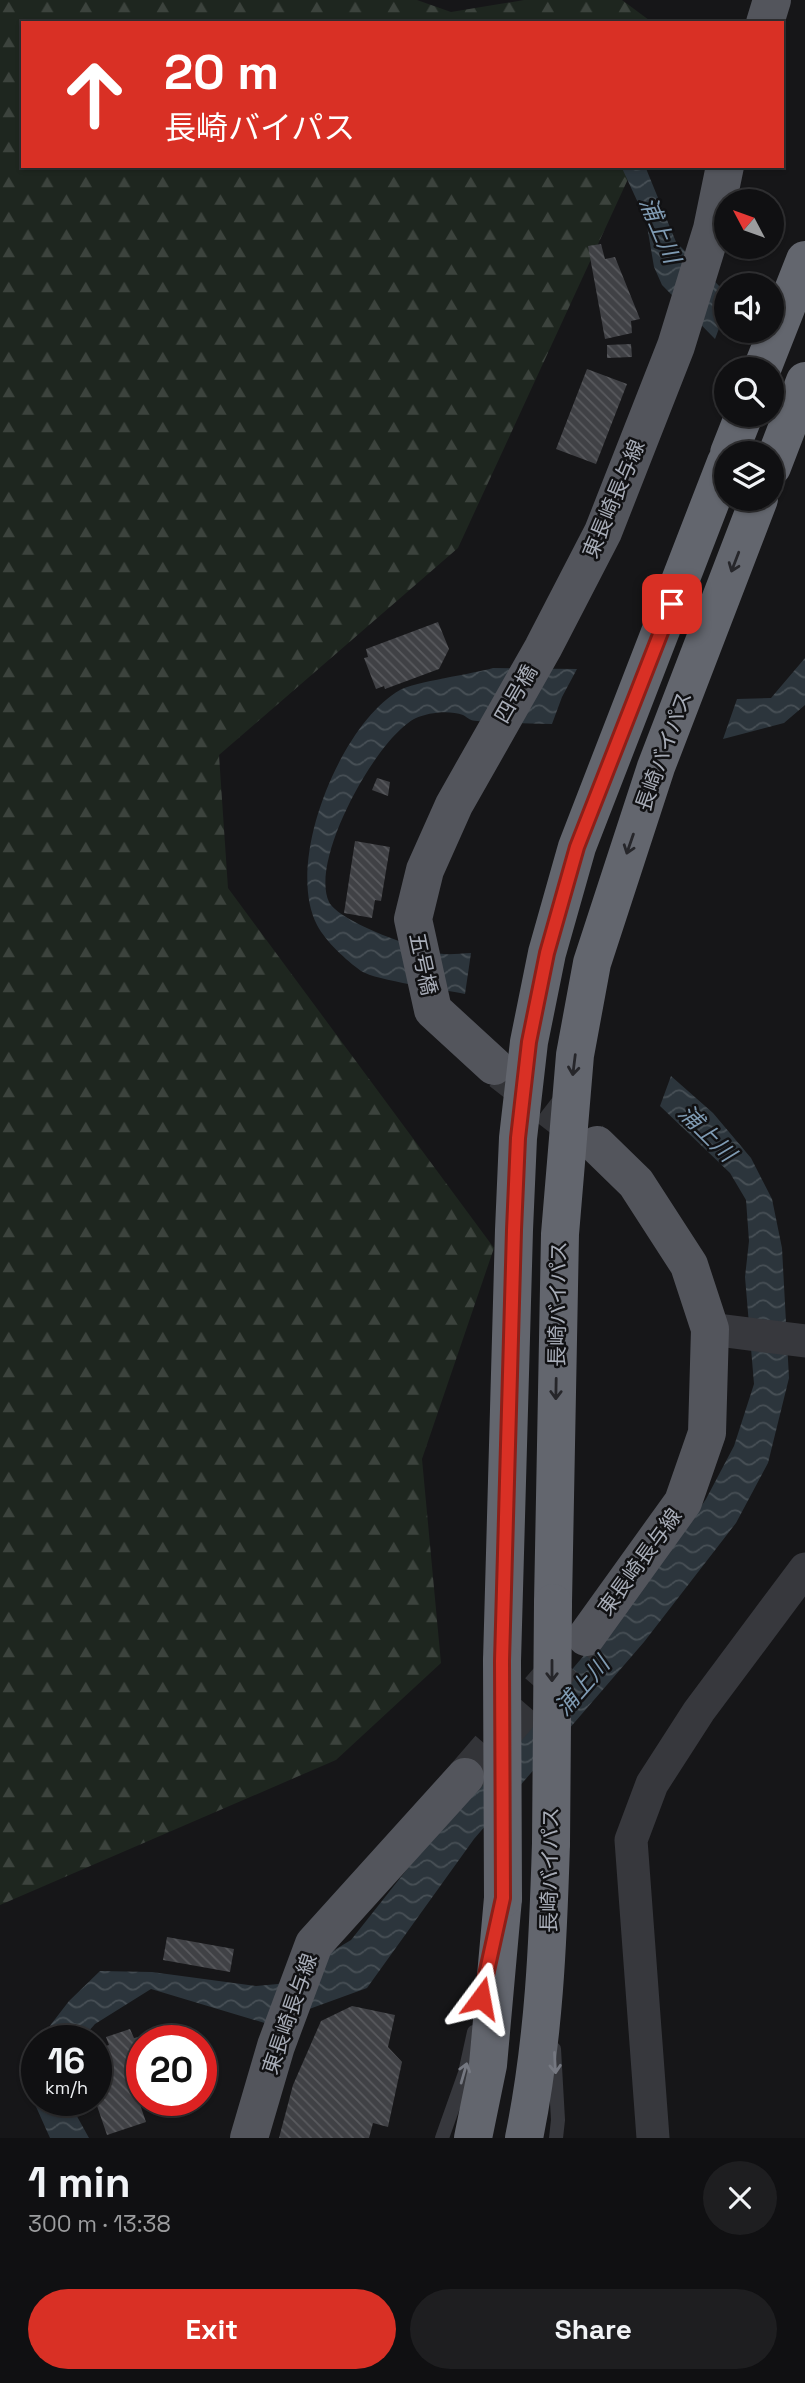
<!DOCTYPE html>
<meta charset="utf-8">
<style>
:root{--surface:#101012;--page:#1e1e20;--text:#f1f3f6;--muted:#9c9d9f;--line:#303032;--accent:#d93025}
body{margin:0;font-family:"Space Grotesk","Noto Sans JP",sans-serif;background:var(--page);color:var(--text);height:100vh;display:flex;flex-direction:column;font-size:26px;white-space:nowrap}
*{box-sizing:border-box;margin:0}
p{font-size:23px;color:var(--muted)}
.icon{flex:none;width:38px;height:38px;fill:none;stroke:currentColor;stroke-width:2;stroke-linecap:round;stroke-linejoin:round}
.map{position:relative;height:2138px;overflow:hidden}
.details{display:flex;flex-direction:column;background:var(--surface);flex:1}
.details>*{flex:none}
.hud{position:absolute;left:21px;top:21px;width:763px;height:147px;border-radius:0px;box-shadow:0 2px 5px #0004,0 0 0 2px var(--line);background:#d93025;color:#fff;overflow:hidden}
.needle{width:46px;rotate:311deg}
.buttons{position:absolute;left:714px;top:189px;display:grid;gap:14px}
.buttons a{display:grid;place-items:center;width:70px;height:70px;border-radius:50%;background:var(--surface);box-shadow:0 2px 5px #0004,0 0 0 2px var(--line);font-size:35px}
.speed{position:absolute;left:21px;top:2025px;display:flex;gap:14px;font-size:35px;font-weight:700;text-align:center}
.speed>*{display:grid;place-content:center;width:91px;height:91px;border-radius:50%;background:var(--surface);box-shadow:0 2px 5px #0004,0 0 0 2px var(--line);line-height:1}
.speed small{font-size:18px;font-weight:400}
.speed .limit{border:10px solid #d22;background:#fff;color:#111}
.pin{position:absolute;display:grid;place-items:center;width:60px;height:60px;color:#fff;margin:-30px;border-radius:14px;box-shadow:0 4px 10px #0006}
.me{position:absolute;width:77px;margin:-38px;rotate:13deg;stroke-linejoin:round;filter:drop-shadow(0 0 5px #0008)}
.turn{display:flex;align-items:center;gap:24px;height:147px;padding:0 28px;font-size:32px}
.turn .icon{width:91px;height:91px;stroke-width:2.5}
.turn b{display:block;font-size:49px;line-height:60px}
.round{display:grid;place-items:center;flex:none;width:74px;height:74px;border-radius:37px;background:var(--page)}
.summary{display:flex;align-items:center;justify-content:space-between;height:119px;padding:0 28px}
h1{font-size:42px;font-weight:700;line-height:52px}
.cta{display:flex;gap:14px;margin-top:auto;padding:14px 28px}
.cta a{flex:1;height:80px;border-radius:42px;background:var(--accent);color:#fff;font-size:28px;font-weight:700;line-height:80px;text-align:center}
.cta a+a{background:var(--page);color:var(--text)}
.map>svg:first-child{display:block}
.forest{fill:url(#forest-firs)}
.water{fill:url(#water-waves)}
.building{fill:url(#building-back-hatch)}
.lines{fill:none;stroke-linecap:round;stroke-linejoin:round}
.primary-tunnel{stroke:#333438;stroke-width:38;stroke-dasharray:38 19;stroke-linecap:butt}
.service{stroke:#37383d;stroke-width:14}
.tertiary{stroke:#37383d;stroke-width:33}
.primary{stroke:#53555c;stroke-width:38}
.motorway{stroke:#63666e;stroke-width:38}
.motorway-bridge{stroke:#63666e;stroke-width:38}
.oneway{stroke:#26262a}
.oneway2{stroke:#757881}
.route-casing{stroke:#8d1f18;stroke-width:18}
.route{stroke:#d93025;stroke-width:12}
.labels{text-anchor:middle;stroke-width:5;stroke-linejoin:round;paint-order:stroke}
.street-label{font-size:21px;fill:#a8adb8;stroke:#111113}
.water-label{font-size:23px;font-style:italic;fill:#7f9bb3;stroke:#111113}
</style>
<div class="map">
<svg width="805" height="2138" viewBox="0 0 805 2138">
<defs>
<pattern id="forest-firs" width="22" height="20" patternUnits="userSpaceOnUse" patternTransform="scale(1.75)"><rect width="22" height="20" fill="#1e261f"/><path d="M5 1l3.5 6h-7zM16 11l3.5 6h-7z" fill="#3c433d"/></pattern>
<pattern id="water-waves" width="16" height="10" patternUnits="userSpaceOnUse" patternTransform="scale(1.75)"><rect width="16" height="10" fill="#2c353c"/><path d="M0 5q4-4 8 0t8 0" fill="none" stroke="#485056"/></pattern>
<pattern id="building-back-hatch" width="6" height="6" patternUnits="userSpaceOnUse" patternTransform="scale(1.75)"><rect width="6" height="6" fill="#404145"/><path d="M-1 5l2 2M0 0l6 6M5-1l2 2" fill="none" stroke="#595a5e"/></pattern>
</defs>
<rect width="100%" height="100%" fill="#161618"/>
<!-- forest -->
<path class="forest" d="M0,0h417l34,12 73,-12h98l31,23h-630v143h611l-176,382 -239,207 9,133 266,360 -72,211 19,204 -105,97 -336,145z"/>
<!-- water -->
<path class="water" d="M621,166h24l31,76 50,51v17l-11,29 -53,-54 -8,-18 -8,-47z
M805,658v47l-21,18 -61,16 14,-40 34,-1z
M493,668l84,1 -15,28 -10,27c-25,-1 -50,-1 -75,-3 -6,0 -9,-3 -14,-6 -13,-5 -34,-3 -47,3 -39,19 -107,142 -87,184 10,20 92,49 115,52 8,1 18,-1 27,-1l-6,41c-22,-5 -88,-13 -104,-23 -15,-11 -35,-29 -44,-46 -33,-63 24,-202 83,-235 14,-8 73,-16 93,-22z
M671,1076l42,37 38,45 21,41 10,49 7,130 -21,85 -32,60 -92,119 -170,197 -107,149 -99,36 -117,-35 -56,35 -14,16h-42l30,-39 31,-30 52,1 104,14 22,-2 73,-44 126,-159 138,-162 66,-83 25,-37 28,-53 20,-62 -9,-107 4,-36 -3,-41 -16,-27 -70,-67z
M37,2052v48h31l21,38h-39l-21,-47z"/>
<!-- building -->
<path class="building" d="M601,244l4,15 10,-2 25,62 -9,2 1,12 -27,6 -17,-93z
M631,344l1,13 -25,1v-13z
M587,369l40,15 -31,80 -40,-15z
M438,622l11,27 -10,20 -54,20 -1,-3 -8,3 -12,-31 4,-1 -2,-8z
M377,778l13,4 -2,14 -16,-6z
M355,841l35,6 -9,54 -6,-1 -3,18 -28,-5z
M167,1937l67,12 -4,23 -67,-12z
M352,2006l43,9 -7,32 14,15 -14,65 -15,-4 -4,15h-90l14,-53 28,-64z
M130,2029l4,9 6,-1 2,6v31l-11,4 15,44 -39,13 -12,-35 1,-51 13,-4 -3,-8z"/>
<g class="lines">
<!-- primary-tunnel -->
<path class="primary-tunnel" d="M501,1071l91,70
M465,1777l121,-140"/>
<!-- service -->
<path class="service" d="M554,2049l4,71 -2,18
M442,2138l23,-65 9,-41"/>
<!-- tertiary -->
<path class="tertiary" d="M710,1329l95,12
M653,2138l-22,-298 21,-56 47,-73 106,-142"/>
<!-- primary -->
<path class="primary" d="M765,23l7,-23
M494,1066l-61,-56 -20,-91 12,-49 29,-65 89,-157 60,-116 73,-186 36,-117 13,-63
M586,1637l97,-135 24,-69 3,-104 -21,-64 -53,-82 -39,-38
M249,2138l27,-92 38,-102 151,-167"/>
<!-- motorway -->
<path class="motorway" d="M762,369l43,-109
M729,453l15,-38
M772,467l33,-86
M553,1603l7,-369 15,-179 17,-92 64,-196 103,-268
M502,1661l12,-431 4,-92 11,-96 18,-89 30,-106 149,-385
M473,2138l15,-73 15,-167
M524,2138c20,-98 24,-196 27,-295"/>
<!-- motorway-bridge -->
<path class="motorway-bridge" d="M502,1661l1,237
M551,1843l2,-240"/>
</g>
<!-- one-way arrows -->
<defs><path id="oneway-shaft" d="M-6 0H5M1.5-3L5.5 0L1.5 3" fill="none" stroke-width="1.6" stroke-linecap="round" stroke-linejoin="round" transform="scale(1.75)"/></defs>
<g class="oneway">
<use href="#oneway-shaft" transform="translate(735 562) rotate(111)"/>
<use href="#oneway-shaft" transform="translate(630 844) rotate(109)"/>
<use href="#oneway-shaft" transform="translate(574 1065) rotate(97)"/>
<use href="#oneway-shaft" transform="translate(556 1389) rotate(91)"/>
<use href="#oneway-shaft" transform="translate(552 1671) rotate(90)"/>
</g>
<g class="oneway2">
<use href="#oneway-shaft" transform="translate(555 2063) rotate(87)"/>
<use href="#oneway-shaft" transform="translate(464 2073) rotate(-74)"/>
</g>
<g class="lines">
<defs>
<path id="route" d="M481,1998l22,-100 -1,-237 12,-431 4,-92 11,-96 18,-89 30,-106 95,-243"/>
</defs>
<!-- route casing -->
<use href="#route" class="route-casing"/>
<!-- route -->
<use href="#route" class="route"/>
</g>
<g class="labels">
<!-- street labels -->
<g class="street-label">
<text transform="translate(614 499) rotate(-67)" y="7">東長崎長与線</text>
<text transform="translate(516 694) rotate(-60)" y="7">四号橋</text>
<text transform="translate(664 751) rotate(-70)" y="7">長崎バイパス</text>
<text transform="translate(423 964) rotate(78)" y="7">五号橋</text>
<text transform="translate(558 1304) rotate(-89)" y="7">長崎バイパス</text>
<text transform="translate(640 1562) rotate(-54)" y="7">東長崎長与線</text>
<text transform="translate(550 1870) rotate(-89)" y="7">長崎バイパス</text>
<text transform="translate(290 2014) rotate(-71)" y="7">東長崎長与線</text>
</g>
<!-- water labels -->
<g class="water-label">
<text transform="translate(660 230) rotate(67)" y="8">浦上川</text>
<text transform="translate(707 1133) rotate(45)" y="8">浦上川</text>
<text transform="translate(582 1686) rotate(-49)" y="8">浦上川</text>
</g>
</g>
</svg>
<div class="buttons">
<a><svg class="needle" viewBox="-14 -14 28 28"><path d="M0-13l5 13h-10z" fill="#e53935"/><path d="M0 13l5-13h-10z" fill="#9c9d9f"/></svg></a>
<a><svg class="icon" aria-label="sound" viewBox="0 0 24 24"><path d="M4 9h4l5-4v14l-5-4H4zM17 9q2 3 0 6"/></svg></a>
<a><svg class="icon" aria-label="search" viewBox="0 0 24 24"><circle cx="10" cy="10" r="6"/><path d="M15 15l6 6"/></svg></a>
<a><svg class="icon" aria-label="layers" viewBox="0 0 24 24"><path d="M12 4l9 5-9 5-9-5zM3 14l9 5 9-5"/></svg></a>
</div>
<div class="speed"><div>16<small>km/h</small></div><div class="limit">20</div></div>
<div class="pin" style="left:672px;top:604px;background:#d93025"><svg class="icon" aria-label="arrive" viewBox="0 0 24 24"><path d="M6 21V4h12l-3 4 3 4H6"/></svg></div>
<svg class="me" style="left:481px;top:1998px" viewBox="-20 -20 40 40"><path d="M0-17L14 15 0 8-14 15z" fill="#d93025" stroke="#fff" stroke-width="4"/></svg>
<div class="hud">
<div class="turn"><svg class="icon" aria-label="ahead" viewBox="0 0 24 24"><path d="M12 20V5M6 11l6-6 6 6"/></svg><div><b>20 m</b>長崎バイパス</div></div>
</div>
</div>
<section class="details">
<div class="summary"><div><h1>1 min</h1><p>300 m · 13:38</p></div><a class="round"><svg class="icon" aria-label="close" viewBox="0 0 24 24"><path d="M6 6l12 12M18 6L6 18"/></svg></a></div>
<div class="cta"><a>Exit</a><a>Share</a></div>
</section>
